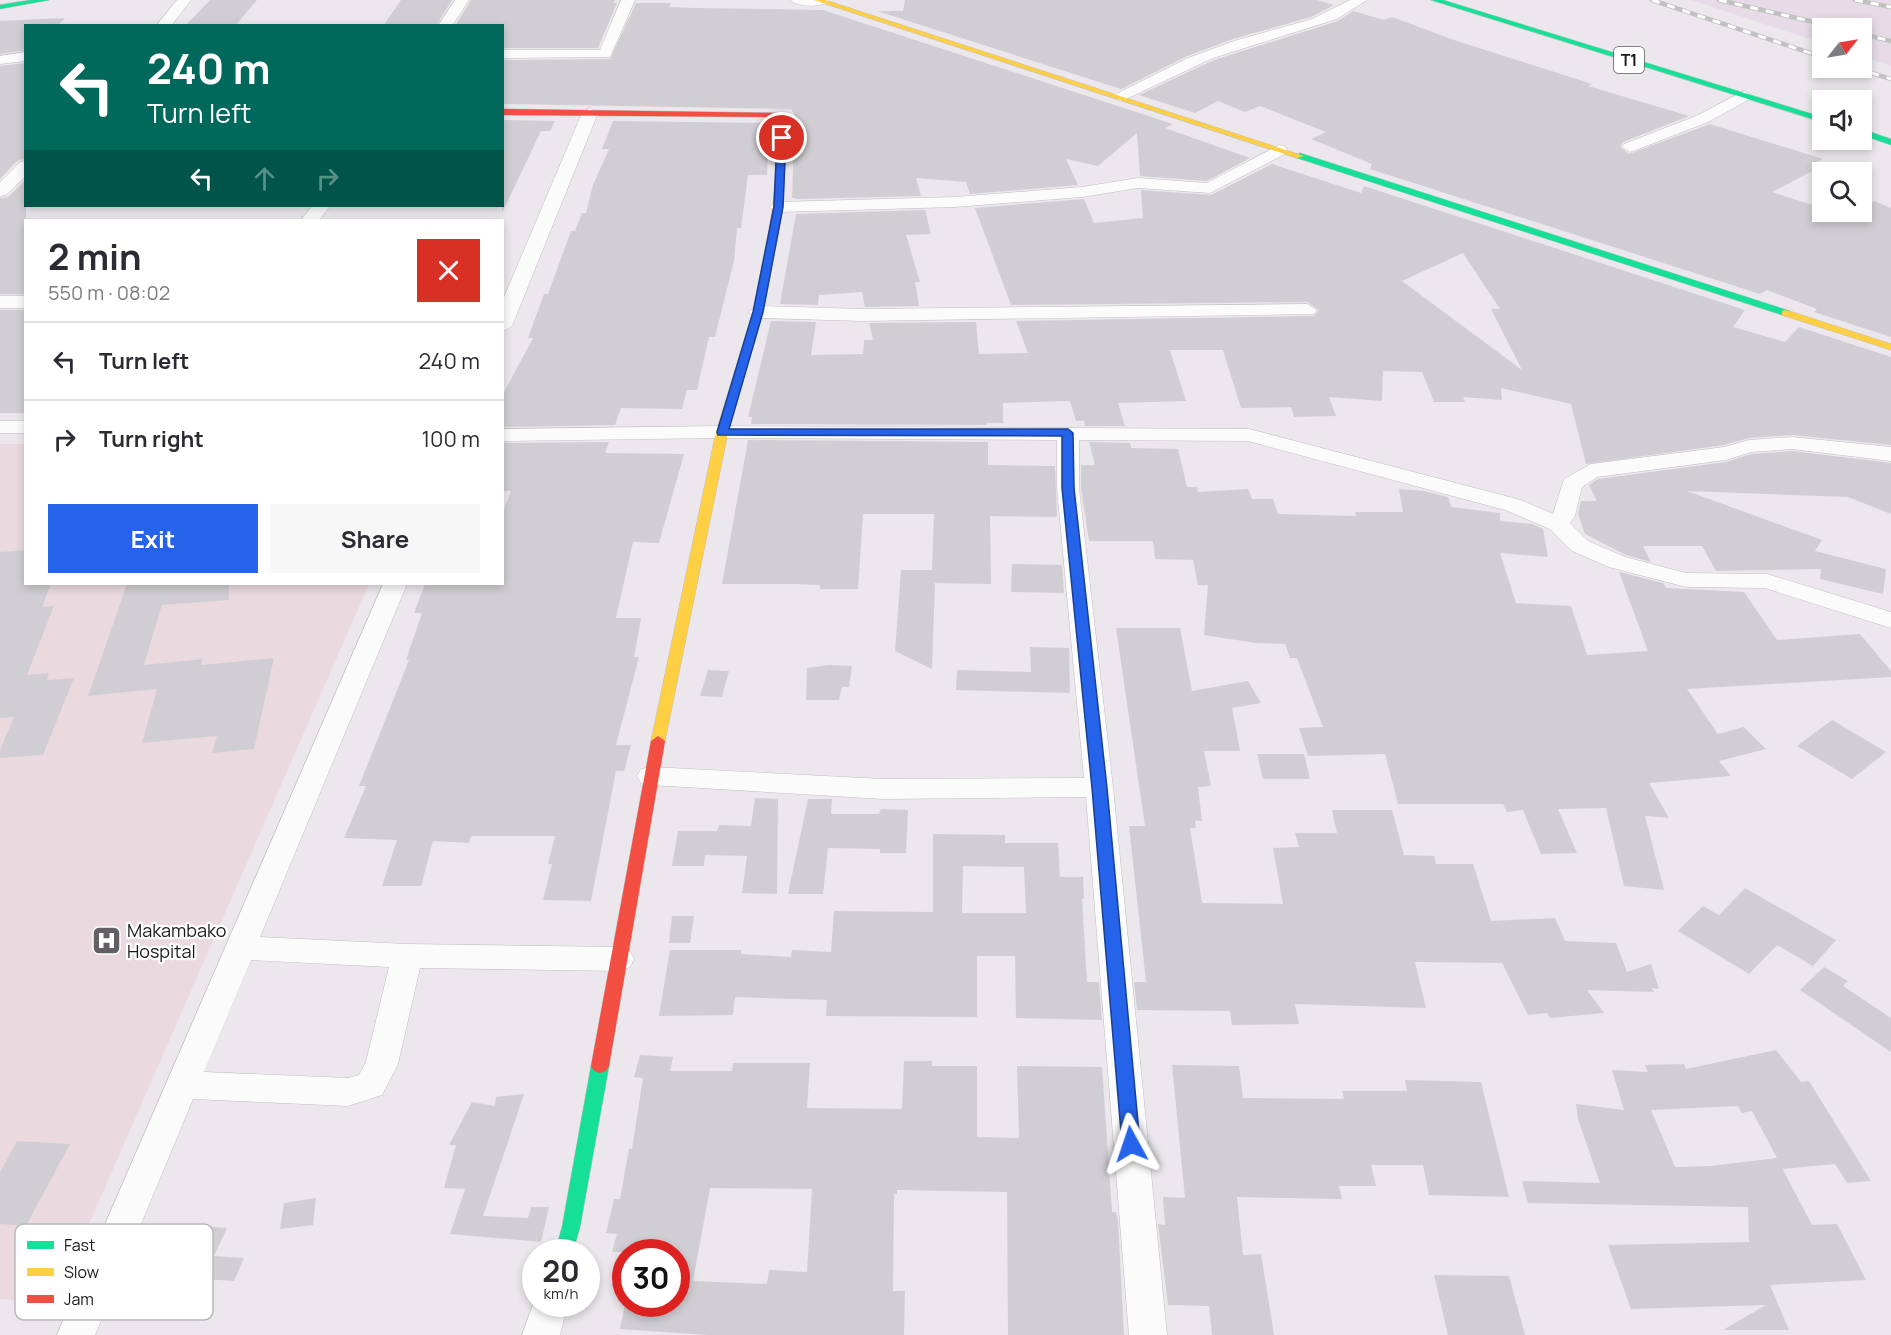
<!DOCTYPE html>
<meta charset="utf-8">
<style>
:root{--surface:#fff;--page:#f7f7f7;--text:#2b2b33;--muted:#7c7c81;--line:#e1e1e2;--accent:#2563eb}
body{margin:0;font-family:Manrope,sans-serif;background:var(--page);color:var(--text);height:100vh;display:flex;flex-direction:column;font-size:22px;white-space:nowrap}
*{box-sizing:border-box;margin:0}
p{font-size:20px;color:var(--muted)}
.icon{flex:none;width:33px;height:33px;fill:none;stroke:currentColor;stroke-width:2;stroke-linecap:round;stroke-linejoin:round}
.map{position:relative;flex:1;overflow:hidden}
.side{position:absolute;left:24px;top:219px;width:480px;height:366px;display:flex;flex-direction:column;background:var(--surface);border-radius:0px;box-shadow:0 3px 9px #0003}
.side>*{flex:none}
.hud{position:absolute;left:24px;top:24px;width:480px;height:183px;border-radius:0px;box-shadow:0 3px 9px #0003;background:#00695c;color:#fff;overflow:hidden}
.needle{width:39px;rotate:59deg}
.fabs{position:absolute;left:1812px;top:18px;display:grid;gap:12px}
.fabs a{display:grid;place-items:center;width:60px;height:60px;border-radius:0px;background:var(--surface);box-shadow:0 3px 9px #0003;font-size:30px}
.speed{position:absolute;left:522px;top:1239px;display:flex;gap:12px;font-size:30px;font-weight:700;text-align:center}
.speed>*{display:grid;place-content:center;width:78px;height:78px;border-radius:50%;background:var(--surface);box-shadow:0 3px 9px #0003;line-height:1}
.speed small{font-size:15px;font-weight:400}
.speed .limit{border:9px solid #d22;background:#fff;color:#111}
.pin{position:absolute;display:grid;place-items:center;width:51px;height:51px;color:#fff;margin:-26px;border:3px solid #fff;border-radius:50%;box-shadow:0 2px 6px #0007}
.me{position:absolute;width:66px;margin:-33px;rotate:355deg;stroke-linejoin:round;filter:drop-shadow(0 0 4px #0008)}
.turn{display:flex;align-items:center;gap:21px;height:126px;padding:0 24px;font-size:27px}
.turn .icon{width:78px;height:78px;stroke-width:2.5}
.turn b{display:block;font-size:42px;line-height:51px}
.lanes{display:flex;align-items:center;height:57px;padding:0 24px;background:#0003;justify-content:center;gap:30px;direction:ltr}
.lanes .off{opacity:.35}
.round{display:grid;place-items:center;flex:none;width:63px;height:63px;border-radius:0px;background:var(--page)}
.summary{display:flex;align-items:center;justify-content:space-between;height:102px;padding:0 24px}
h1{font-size:36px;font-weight:700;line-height:45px}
.action{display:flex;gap:12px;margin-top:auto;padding:12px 24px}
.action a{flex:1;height:69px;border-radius:0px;background:var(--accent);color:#fff;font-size:24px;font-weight:700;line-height:69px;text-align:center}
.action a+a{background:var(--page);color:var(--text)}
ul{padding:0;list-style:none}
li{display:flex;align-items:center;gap:18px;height:78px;padding:0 24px;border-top:2px solid var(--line)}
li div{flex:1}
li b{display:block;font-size:22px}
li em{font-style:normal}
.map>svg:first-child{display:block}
.industrial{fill:#e6dbe6}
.medical{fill:#eadae0}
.building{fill:#d1ced3;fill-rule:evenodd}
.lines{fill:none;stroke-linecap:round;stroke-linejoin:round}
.street-casing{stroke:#c0bdc0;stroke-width:1}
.fast-casing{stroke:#c0bdc0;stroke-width:1}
.slow-casing{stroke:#c0bdc0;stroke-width:1}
.jam-casing{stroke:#c0bdc0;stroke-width:1}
.street{fill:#fcfbfc;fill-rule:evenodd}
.fast{fill:#16e098;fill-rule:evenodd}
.slow{fill:#ffcf43;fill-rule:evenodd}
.jam{fill:#f24e42;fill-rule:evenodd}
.rail-casing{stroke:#c1c1c2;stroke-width:4.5}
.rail{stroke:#fff;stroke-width:3;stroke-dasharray:8;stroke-linecap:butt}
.route{fill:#2563eb;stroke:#184099;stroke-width:1.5}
.labels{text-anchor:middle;stroke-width:4.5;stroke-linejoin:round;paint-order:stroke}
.shield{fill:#fff;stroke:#5e5d5f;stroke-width:1.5}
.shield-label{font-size:16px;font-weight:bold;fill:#19171a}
.poi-label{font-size:18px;fill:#19171a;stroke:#fff;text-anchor:start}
.key{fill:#fff;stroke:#bab9ba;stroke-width:1.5}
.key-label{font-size:16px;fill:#19171a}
</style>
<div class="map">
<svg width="1891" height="1335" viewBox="0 0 1891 1335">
<rect width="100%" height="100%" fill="#ebe7ec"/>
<!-- industrial -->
<path class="industrial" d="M1691,0h200v66l-29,-10v-28h-40v15z"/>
<!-- medical -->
<path class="medical" d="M0,444h25l1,140h343l-315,720 -54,-5z"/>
<!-- building -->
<path class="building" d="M210,0h47l-22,26h-50z
M401,0h51l-16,26h-53z
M471,0h144l-2,3h4l-19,45h-96v-22h-47z
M905,0h412l17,5 -23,12 -78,22 -46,17 -66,33 -244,-78h26z
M636,3h35l-2,4 25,1 129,2 350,114 -8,4 85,30 -43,23 -67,-5 -3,-43 -39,33 -32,-7 12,26 -108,9 -4,-12 -50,-4 5,18 -123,3 -6,-1 3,-83 -4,-6 -289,-5v-44l108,-1z
M1353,11l31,9 8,-3 62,23 138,44 -4,2 101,30 -66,26 -3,5 9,7 81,-30 113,35 -12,5 9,3 -48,25 50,16v4h40v-6l12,-5 17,7v129l-77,-25 3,-3 -50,-19 -7,4 -390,-125 2,-5 -61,-25 15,-7 -66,-26 -15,6 -27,-11 -23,12 -56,-18 75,-35 124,-39z
M65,18l-8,8h-31v24l-26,4v-33z
M26,63v96l-8,1 -18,19v-113z
M502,120l53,1 -5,10h-9l-39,82z
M613,121l157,2 -3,52h-19l-7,53h-4l-3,33 -19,76h-6l-12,53h-10l-5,19 -61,-1 -6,17 -113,2v-31l31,-58h-5l16,-44h4l23,-63h4l7,-18h4l7,-28 16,-36h-7z
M1272,164l89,29 3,-7 381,124 -12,17 52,15 14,-15 92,30v88l-99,-10 -43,3 -25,7 -138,19 -15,-60 -70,-16 1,12 -39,-3 2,5h-31l-12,-30 -39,-1 -1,30 -53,-4 7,19 -42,1 -3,-10 -50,1 -18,-58h-53l16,51 -68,2 7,23h-40l-1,-5h-8l-6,-20 -67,2v20h-16v2l-236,-1 1,-7h-4l23,-96 45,1 -5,33 52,-1 1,-14h9l-4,-17 107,-1 3,32 49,-1 -12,-32 298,-5 5,-6 -12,-8 -296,3 -36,-97 109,-9 10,24 49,-5 -2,-28 70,5zM1463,253l37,56h-9l31,61 -120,-89z
M26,180v114h-26v-96l8,-1z
M925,210l6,24 -25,1 14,47h-5l4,24 -54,1 -3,-15 -43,3 -1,10 -38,-1 16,-90z
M0,310h26v103h-26z
M748,440l240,2v23l67,1 2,51 -67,-1 1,68 -56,-1 -3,86 -37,-18 6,-81h31l2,-56h-71l-5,75h-38v-4l-25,-1h-73z
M609,442l-4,11 79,1 -25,89 -26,-1 -17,76h25l-7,39h5l-23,88h15l-7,26h-8l-25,130 -48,-1 9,-36h-4l7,-28h-84l-2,7 -36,-2 -12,45h-39l15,-46 -53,-2 22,-52h-7l50,-126h-3l16,-47h-8l11,-29h77v-69l9,-24h-9v-48z
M1089,442l41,1 1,5 47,1 9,38h10l1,5 50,-3 4,10h21l5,15 78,2 -1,-4h48l-4,-23 25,2 24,6 3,10 49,6v8l32,3 11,5 5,28 -48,-4 16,50 55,3 16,49 61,-4 -29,-79 44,11 3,5 78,4 33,48 83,-6 31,37v6l-204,12 31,45 26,-7 22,22 -47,12 12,15 -82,7 20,35 -24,-2 19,74 -40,-4 -18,-78 -48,1 19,44 -36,1 -18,-44 -16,2 -4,-8h-105l-13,-50 -77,2 -9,-28 24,-1 -26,-69h-7l-5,-14 -29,-1 -52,-8 4,-50h-10l-5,-25 -38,-1 -2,-18h-64l-8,-53v-23h14z
M1792,451l99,12v51l-43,-17 -161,-6 135,49 -7,11 71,18 -3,25 -63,-15 1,-10 -105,2 -14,-25h-59l8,16 -25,-7 -41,-21 -7,-20 3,-13h16l-8,-16 9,-6 128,-17 25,-8z
M26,550v34h25l-9,23 12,-1 -27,69 22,-2 -2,7 27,-2 -31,77 -43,3v-8l14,-33 -14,1v-166z
M1012,564l50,1 2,28 -53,-1z
M127,584h102v16l-67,5 -18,60 59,-6 -2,6 73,-7 -20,91 -42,4 5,-17 -75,7 15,-54 -69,7z
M1116,628h64l12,63 56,-10 13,22 -29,5 8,43h-36l7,35 -13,1 4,34h-7l1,7h-6l12,75 81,1 -10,-56 26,-1 -4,-14h42l-5,-23h60l12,45 30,1 2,8h37l18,57 64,-3 10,23 51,2 11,29 24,-8 8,25 -7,-1 2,4 -67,-2 17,23 -54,5 -3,-5 -19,2 -26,-52 -87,-1 11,46 -131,-4 4,20 -67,1 -2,-14 -93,-1 -3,-28h12l-17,-156h16z
M1030,647l39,1 1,45 -114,-3 1,-20 74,2z
M829,665l23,1 -3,21h-7l-3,13h-33l1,-32z
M708,670l21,1 -7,26 -22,-1z
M1832,720l54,32 -34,27 -55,-33z
M1257,754h47l6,25h-47z
M755,798l23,1 -1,95 -35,-1 5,-37 -42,-1 -1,11h-32l6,-35h39l2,-6 32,1z
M808,799h24l-1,15h48l2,-5 27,1 -2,43h-26v-4l-52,-1 -5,46h-35z
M933,834l72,1v8h53l2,34h23l1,22h-2l5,83h12l3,38 -86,-2 -1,-62h-38v61l-151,-1 1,-16 -92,-3 -2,18 -74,1 11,-66h71v4l50,3 1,-7 39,2 3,-41 99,1zM963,866l61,1 2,46h-64z
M1745,888l91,52 -23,26 -36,-21 -28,29 -71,-43 25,-25 16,9z
M672,916h22l-4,27h-21z
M1824,967l24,14 -5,5 48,32v34l-91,-62z
M1776,1050l25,32 8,-1 62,100 -24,2 -12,-19 -53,5 -1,-3 31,59 25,-1 29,56 -96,5 19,45h-66l43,-25 -135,4 -23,-64 141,-3 -1,-35 -220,-4 -6,-22 78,2 -22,-64 -2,-15 48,6 -12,-40 36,2 -3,-7 39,-1 2,5zM1738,1106l4,7 10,-2 25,47 -67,8 -35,1 -24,-57z
M640,1055l33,2 -3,14h62l1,-8h77l-3,45 95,1 2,-48h28v5h45v71l42,1 -2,-72 85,1 10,145h4l2,9 6,114h-116l-1,-143 -110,-2v4h-3l-1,97h12l-1,44h-197l-87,-6 5,-25h51v-52h-64l5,-18 -11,-1 8,-34h6l9,-50h3l11,-71 -9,-1zM710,1188l102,1 -5,83 -38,-2 -2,14 -74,-3z
M1172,1065l67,1 4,32 101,1 -2,-8h65l-2,-11 76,2 28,115 -80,-2 -6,-30h-52l5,21h-37l3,13 -105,-2 6,58 18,-1 13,81h-62l-3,-29 -41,-1 -10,-81 7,1 -2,-28 22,1z
M524,1094l-41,122 45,2 3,-11h18l-8,35 -91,-8 15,-45 -21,-1 12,-43h-7l23,-43 23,4 1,-9z
M17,1141l53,3 -44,82 -26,-2v-52z
M316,1198l-3,27 -33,4 4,-26z
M203,1226l24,2 -13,28 30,2 -10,23 -30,-2 -6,15h-27l-1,2 -51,-8 24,-41 19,5 28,1z
M1434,1275l75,1 16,59h-77z"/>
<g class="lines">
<defs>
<path id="street" d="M177,0h14l-20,26h-15z
M455,0h14l-17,26h-14z
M621,0h14l-25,57 -108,1v-8h98z
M790,0h38l1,1c-8,7 -31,6 -39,-1z
M1350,0h17l-30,19 -124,39 -87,41 -6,2 -8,-5 76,-38 46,-17 78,-22z
M26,52v9l-26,3v-8z
M1744,91l8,5 -2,3 -42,23 -72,28 -6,2 -8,-5 2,-3 72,-28z
M590,108l8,5 -86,213 -10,6v-30l80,-189z
M1279,145l6,1 2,4 -2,4 -75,39 -72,-5 -56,9 -127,10 -177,5 -9,-5 9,-5 177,-5 127,-10 56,-9 69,5z
M26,161v15l-20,19 -6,1v-14l20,-20z
M312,206h18l-11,14h-18z
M0,296h26v12h-26z
M1307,304l10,6 -3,4 -451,7 -105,-3 -10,-6 10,-6 105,3z
M0,421h26v12h-26z
M722,426l527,3 272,71 32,14 11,-35 27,-15 133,-17 25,-7 43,-3 99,10v14l-99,-12 -41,3 -25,8 -129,17 -15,10 -7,29 -5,7 18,18 37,16 61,16 81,1 124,38v16l-126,-40 -79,-1 -77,-20 -37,-16 -22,-22 -45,-19 -257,-69 -169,-1v48l34,299 54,548h-38l-43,-538 -203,2 -232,-14 -10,-2 -4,-7 4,-7 10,-2 232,12 201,-1 -27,-290v-48l-335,-2 -220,3v-12z
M383,584h24l-147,353 147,7 212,3 11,4 4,8 -4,8 -11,4 -199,-3 -22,96 -16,31 -34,11 -155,-7 -98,236h-38zM251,960l138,7 -23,95 -7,13 -11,3 -144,-6z
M536,1296v8h32l-8,31h-38z"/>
<path id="fast" d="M31,0h18l-49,9v-4z
M1431,0h12l379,117v5z
M1862,129l29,10v6l-29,-10z
M1300,153l490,158 1,2 -5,3 -4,-1 -485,-157 -1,-2z
M600,1059l6,2 3,5 -29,161 -7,25h-18l7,-25 29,-161 3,-5z"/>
<path id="slow" d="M814,0h11l479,156 -7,2z
M773,232l5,3 -15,77 -35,120 -63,309 -7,5 -7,-5 65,-309 37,-120 15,-77z
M1786,310l105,34v6l-109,-35v-4z"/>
<path id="jam" d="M502,109l284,4 -3,94 -5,28 -5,3 -5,-3 5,-28 6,-90 -277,-2z
M658,736l7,5 -56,325 -3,5 -6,2 -6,-2 -3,-5 60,-325z"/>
</defs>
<!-- street casing -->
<use href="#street" class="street-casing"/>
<!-- fast casing -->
<use href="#fast" class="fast-casing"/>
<!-- slow casing -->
<use href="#slow" class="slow-casing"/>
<!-- jam casing -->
<use href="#jam" class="jam-casing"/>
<!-- street -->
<use href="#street" class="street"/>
<!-- fast -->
<use href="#fast" class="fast"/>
<!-- slow -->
<use href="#slow" class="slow"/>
<!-- jam -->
<use href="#jam" class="jam"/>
<defs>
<path id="rail" d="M1652,0l170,57
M1719,0l121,28
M1855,0l36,7
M1862,34l29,7
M1856,68l35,11"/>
</defs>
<!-- rail casing -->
<use href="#rail" class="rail-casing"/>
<!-- rail -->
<use href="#rail" class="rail"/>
</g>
<!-- route -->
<path class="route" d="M782,135l4,3 -3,69 -20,105 -34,117h339l5,4 1,55 33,300 33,356 -2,6 -7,2 -6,-2 -3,-6 -30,-356 -30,-300v-52l-344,-1 -1,-3 36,-120 21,-105 3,-69z"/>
<!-- icons -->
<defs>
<symbol id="hospital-square" viewBox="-11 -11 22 22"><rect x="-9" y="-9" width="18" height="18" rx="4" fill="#626064" stroke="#fff"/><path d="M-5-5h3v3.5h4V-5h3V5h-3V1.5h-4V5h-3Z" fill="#fff"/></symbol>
</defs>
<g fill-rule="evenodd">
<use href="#hospital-square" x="90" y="924" width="33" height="33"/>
</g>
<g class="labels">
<!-- shield labels -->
<rect class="shield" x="1614" y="47" width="30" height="26" rx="4.5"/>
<g class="shield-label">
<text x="1629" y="66">T1</text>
</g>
<!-- poi labels -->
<g class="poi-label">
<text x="127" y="937">Makambako<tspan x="127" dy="21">Hospital</tspan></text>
</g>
</g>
<!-- legend -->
<rect x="15" y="1224" width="198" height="96" rx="9" class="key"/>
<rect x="27" y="1241" width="27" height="8" fill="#16e098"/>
<rect x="27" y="1268" width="27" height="8" fill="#ffcf43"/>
<rect x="27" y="1295" width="27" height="8" fill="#f24e42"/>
<g class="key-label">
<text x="64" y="1251">Fast</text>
<text x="64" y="1278">Slow</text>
<text x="64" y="1305">Jam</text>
</g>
</svg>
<div class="fabs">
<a><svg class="needle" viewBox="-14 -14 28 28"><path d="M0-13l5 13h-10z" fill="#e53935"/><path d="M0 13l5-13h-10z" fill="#7c7c81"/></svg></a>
<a><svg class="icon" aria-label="sound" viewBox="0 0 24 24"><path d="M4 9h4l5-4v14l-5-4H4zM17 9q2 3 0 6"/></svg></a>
<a><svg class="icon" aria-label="search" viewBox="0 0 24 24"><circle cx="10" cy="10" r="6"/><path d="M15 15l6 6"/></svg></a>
</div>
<div class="speed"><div>20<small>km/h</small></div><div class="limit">30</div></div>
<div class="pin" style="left:782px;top:138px;background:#d93025"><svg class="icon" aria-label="arrive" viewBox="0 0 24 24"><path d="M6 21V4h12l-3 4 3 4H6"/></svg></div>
<svg class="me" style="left:1131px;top:1144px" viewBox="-20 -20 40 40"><path d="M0-17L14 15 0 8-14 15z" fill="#2563eb" stroke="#fff" stroke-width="4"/></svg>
<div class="hud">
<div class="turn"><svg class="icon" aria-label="left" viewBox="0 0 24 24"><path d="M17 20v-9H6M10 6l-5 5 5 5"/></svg><div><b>240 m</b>Turn left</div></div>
<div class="lanes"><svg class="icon" aria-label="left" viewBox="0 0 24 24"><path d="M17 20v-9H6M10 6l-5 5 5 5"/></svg><svg class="icon off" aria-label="ahead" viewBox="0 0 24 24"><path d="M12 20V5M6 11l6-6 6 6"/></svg><svg class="icon off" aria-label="right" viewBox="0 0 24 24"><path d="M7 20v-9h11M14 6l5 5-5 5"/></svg></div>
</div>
<section class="side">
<div class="summary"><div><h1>2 min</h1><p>550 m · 08:02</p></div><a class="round" style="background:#d93025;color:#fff"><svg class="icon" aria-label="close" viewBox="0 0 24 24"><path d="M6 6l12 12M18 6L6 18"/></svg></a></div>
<ul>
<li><svg class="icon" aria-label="left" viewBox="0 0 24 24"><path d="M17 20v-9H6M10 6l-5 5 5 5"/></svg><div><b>Turn left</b></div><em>240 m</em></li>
<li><svg class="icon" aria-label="right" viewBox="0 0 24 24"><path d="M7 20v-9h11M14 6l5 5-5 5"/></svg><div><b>Turn right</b></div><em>100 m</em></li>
</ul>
<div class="action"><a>Exit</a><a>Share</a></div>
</section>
</div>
